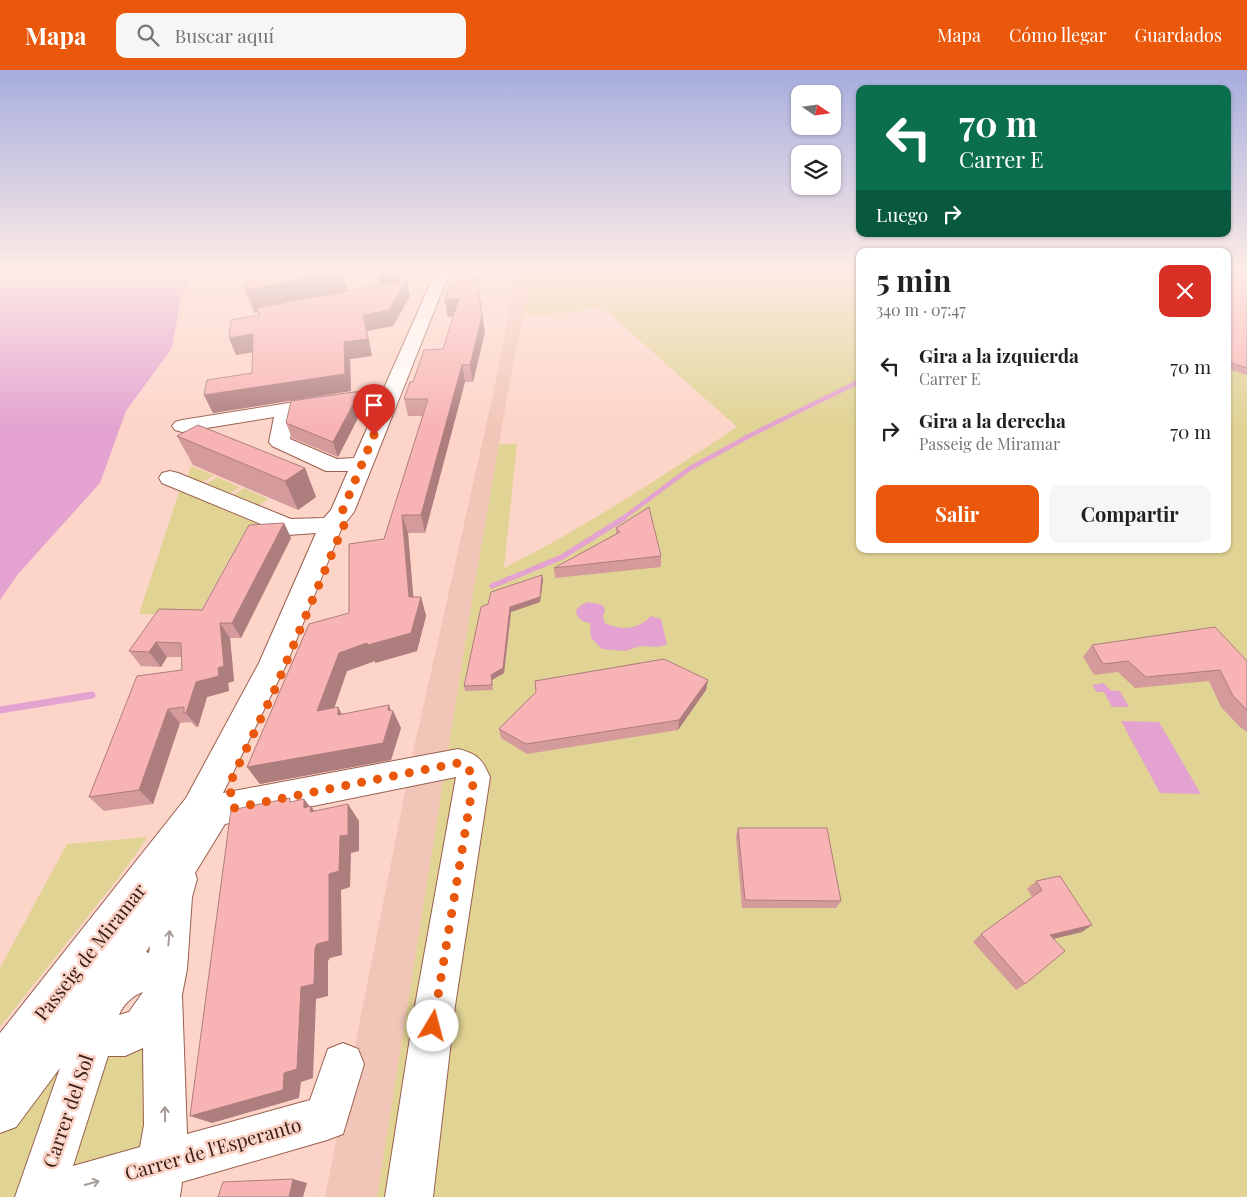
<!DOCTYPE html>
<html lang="es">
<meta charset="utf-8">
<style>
:root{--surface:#fff;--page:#f6f6f6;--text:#202124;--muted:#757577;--accent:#ea580c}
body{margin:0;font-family:"Playfair Display",serif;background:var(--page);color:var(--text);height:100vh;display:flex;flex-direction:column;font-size:19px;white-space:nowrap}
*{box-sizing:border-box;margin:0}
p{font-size:16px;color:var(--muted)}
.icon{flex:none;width:28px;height:28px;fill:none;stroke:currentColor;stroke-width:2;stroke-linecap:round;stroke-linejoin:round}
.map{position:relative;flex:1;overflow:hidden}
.panel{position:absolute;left:856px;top:178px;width:375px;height:305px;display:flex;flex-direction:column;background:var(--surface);border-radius:10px;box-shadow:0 1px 4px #0004}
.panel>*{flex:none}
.guide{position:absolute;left:856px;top:15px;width:375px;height:152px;border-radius:10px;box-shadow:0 1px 4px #0004;background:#0b6e4f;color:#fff;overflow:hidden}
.needle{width:32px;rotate:103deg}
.buttons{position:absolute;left:791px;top:15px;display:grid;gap:10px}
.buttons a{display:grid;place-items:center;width:50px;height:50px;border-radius:10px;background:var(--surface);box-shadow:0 1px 4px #0004;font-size:25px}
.pin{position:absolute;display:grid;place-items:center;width:42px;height:42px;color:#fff;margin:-51px -21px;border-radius:50% 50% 50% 0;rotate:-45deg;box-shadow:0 0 5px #0007}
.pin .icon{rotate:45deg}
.me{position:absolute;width:55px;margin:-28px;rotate:8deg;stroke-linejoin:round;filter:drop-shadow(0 0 4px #0008)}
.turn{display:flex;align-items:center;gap:18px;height:105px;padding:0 20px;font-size:22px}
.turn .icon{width:65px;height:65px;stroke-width:2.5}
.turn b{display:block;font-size:35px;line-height:42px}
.then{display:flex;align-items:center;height:48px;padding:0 20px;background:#0003;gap:10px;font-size:19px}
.round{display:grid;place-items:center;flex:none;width:52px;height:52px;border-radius:10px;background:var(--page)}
.head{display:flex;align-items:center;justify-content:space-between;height:85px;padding:0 20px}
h1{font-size:30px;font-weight:700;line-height:38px}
.primary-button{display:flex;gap:10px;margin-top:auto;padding:10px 20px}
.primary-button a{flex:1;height:58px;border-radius:10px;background:var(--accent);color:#fff;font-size:20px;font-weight:700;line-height:58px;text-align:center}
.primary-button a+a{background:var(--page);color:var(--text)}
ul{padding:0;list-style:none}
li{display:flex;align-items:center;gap:15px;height:65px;padding:0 20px}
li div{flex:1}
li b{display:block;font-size:19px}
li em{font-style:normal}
header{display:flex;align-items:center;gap:30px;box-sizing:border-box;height:70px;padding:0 25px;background:var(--accent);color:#fff}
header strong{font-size:24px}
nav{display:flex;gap:28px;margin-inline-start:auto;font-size:18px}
.search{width:350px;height:45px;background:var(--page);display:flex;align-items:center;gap:12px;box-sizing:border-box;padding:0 18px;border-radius:10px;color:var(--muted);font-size:19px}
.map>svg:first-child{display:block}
.built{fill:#f1c6b8}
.green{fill:#e0d393}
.water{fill:#e3a2d0}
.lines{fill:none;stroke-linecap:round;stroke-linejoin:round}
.stream-far2{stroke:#e3a2d0;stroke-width:4.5}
.stream-far1{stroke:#e3a2d0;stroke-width:5.5}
.stream{stroke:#e3a2d0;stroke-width:7}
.minor-casing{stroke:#995f4e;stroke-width:2}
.minor{fill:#fff;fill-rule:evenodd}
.wall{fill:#d59a9b}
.shaded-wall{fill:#ae7d7e}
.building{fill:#f8b3b4;stroke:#ae7d7e}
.oneway{stroke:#a59b97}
.route{stroke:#ea580c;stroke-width:9;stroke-dasharray:0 16.2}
.labels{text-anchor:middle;stroke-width:5;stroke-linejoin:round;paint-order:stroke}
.near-street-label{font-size:19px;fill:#382018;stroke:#fdd4c8}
</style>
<header>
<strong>Mapa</strong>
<div class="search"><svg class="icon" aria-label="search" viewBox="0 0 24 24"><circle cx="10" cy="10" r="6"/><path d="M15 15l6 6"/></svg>Buscar aquí</div>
<nav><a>Mapa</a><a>Cómo llegar</a><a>Guardados</a></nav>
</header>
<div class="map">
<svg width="1247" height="1127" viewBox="0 0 1247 1127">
<rect width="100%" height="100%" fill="#fdd4c8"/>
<!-- built -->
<path class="built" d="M516,201h16l-22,109 -37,214 -96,603h-52l87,-440 84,-376z"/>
<!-- green -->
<path class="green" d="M532,201h328v278h368v-278h19v926h-870l96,-603 26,-150h18l-13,124c82,-41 157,-91 233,-141l-136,-121 -32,7 -46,1z
M191,396l23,9 -15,9 -12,-5z
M217,407l23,10 -15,9 -23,-10z
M182,413l112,50h-50l-46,82 -59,-1z
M244,418l24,11 -14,10 -25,-11z
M148,767l-29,40 -119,150v-59l67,-124z
M149,951l11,142 -115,34h-45v-84l101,-85z"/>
<!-- water -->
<path class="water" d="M0,201h195l-14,27 -9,50 -46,63 -26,72 -82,91 -18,26z
M588,532l15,3 2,6 -2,5 2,7c17,8 32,7 46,-7l10,3 6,25 -8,3 -18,-1 -16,5 -23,-2 -11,-11 -1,-15 -8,-2 -5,-5 -1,-6 5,-5z
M1104,613l6,7 10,1 9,16h-17l-8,-15h-7l-5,-7z
M1121,651l38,1 42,72 -41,-1z"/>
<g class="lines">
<!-- stream-far2 -->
<path class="stream-far2" d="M622,449l67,-50 60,-33 111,-55"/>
<!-- stream-far1 -->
<path class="stream-far1" d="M492,516l70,-29 62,-39"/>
<!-- stream -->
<path class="stream" d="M0,640l92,-15"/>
<defs>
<path id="minor" d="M436,201h14l-96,241 -12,15 -55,136 -64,130 235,-44c20,5 24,10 32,28l-35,229 -22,191h-48l30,-191 41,-229 -231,47 -30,49 2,6 -5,18 -5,72 -5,26 5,139 123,-34 18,-51 15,-6 15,6 6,15 -21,70 -16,6 -145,42 -2,15h-165l45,-129 -44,59 -16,6v-100l186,-235 73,-135 57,-130 -28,2 -8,-3 -118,-49 -3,-5 3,-5 8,-2 8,2 113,46 33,-1 7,-8 17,-39h-22l-54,-25 -3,-4 5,-25 -92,15 -7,-2 -3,-4 3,-4 7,-2 202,-32zM379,331l-25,57 -17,1 -47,-20 5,-25zM150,876l-1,7 -3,-1zM143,922l-14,20 -10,3c4,-10 14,-20 24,-23zM143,978l1,77 -4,22 -67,19 35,-110h17z"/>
</defs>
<!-- minor casing -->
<use href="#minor" class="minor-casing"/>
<!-- minor -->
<use href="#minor" class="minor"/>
</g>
<!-- wall -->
<path class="wall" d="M375,201h23l2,10 10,15 -17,30 -26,5 5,25 -22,3 1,32 -138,22 -9,-18 48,-22v-21l-16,3 -7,-17 30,-23 -2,-3 -2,1 -3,-5 -9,-23 104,6 34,-6z
M1228,201h19v104l-19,-6z
M477,209l8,53 -12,50h-8l-40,151h-17l5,64h8l5,19 -9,35 -42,12v-2l-28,10 -13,37 4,-1 4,7 51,-3 8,17 -10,32 -131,24 -13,-17 102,-154 35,-74 39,-123h-15l-4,-17 9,-17 30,-33 11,-33 -6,1 -3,-16 27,-21z
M359,323l4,15 -25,49 -46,-19 -6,-15z
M177,366l128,32 11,29 -18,13 -105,-45z
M284,453l7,15 -50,100h-11l4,43 -6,2 1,8 -22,6 -9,30h-2l-5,-5 -11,1 -27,81 -49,7 -15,-14 93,-127v-13h-15l-6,10 -20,-1 -12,-15 73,-41z
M616,458l45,28v11l-106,11 -1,-10 62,-34z
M542,505l1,5 -3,22 -29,10 -7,61 -12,7 1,10 -28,1 -1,-5 24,-82z
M1092,575l155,16v71l-7,-5 -19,-20 -12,-26 -74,7 -17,-16 -24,3 -11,-18z
M708,610l-2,10 -28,40 -151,24 -26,-16 -2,-9 37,-37z
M738,758l103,73 -5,7h-94l-6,-72z
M1036,811l46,51 -29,7 -28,45 -9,6 -43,-48 8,-8 51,-37 -5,-8z"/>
<!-- shaded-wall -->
<path class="shaded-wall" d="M378,201h20l3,13 -19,4z
M341,202l7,22 -92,14 1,4 -2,1 -9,-23z
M407,210l3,16 -17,30 -26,5 5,25 -22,3 1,32 -138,22 -9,-18 140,-53 19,-27z
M459,228l3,16 -14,3 -3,-16z
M482,246l3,16 -12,50 -3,-17z
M253,264l7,17 -24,4 -7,-17z
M462,295l3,17 -40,151 -4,-18z
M359,323l4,15 -25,49 -5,-15z
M305,398l11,29 -18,13 -13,-29z
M402,445l6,18 7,83 -6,-19z
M284,453l7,15 -50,100 -9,-15z
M542,505l1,5 -3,22 -29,10 -7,61 -12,7 1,10 -2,-15 19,-68z
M421,527l5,19 -9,35 -42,12v-2l-28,10 -20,58 -10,-18 22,-58z
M220,553l10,15 4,43 -6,2 1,8 -22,6 -9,30 -12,-14 10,-31 22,-14z
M156,572l11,15 -6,10 -12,-15z
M708,610l-2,10 -28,40 1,-10z
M389,635l3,9 1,-3 8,17 -10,32 -131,24 -13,-17 141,-57z
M338,637l9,18 -9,-10z
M168,639l12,14 -27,81 -14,-14z
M304,729l7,9v-2l12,18 -19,-16z
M348,734l11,17v30l-8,2 -1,34 -9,3 1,65 -12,3 -2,3v35l-12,3 -3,79 -12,4 -2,16 -87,25 -22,-7 94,-43 17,-86 14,-39 14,-74z
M1092,855l-10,7 -42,10 10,-7z
M293,1109l14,4 -4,14h-14z"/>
<!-- building -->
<path class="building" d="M243,201h98v1l-95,18 -3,-5 6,-1z
M453,201h14l5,9 5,-1 5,37 -12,49h-8l-41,150h-19l7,82h12l-10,36 -43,12 -1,-2 -28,10 -22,58 21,-4v8l51,-10 -1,5 5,1 -10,32 -136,24 62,-143 40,-11v-69l35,-5 44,-140h-24l6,-17h3l11,-32 19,-1 16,-51 -14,3z
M1228,201h19v97l-19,-6z
M407,210l-18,30 -26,5 5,24 -24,3 1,32 -141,21 3,-15 45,-7 1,-39 -24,4 2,-18 29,-5 -4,-7z
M354,322l5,1 -26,49 -47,-19 5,-22z
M198,355l107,43 -20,13 -108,-45z
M649,437l12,49 -107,12 66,-36 -4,-4z
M284,453l-52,100h-12l4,43 -6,2 1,8 -23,6 -10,31h-2v-6l-16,2 -29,81 -50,7 48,-121 45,-6 -1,-27 -25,-1 -7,10 -20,-1 30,-42 43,1 47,-85z
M542,505l-2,22 -30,10 -7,61 -12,7 1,10 -28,1 17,-79 7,-3 3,-12z
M1215,557l32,34v49l-14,-14 -13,-26 -74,7 -18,-16 -25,3 -11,-19z
M664,589l44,21 -29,40 -153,24 -27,-15 37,-37 -1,-11z
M290,728v4l14,-3v9l7,-2 -1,6 38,-8v31l-8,1 -1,35 -10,3v67l-12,3 -2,4 -1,36 -13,3 -4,82 -13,4 -1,17 -93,26 41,-306z
M738,758h89l14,73 -96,-1z
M1060,806l32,49 -42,10 15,16 -40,33 -44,-50 61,-44 -6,-9z
M293,1109l-4,18h-71l5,-15z"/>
<!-- one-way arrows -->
<defs><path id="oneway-shaft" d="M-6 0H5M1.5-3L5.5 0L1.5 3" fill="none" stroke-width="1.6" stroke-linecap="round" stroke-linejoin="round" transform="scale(1.25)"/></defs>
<g class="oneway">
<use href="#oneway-shaft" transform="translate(169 868) rotate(-85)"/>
<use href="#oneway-shaft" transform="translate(165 1044) rotate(-91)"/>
<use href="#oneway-shaft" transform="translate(92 1113) rotate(-16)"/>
</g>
<!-- sky -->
<linearGradient id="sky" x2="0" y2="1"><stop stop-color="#a6adde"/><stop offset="0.56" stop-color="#feece6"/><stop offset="1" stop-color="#feece6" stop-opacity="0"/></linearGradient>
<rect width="1247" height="358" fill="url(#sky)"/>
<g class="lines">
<!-- route -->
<path class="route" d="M374,365l-32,77 2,13 -69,164 -46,96 5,23 224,-45 8,2 8,13 -41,248"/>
</g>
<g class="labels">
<!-- near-street labels -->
<g class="near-street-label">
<text transform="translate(90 882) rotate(-52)" y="7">Passeig de Miramar</text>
<text transform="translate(68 1041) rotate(-71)" y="7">Carrer del Sol</text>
<text transform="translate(213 1079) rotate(-16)" y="7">Carrer de l'Esperanto</text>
</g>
</g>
</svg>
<div class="buttons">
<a><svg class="needle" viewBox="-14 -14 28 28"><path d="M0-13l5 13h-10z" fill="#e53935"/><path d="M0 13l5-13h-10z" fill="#757577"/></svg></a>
<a><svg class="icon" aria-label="layers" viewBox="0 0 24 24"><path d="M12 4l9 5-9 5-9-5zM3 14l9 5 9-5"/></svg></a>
</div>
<div class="pin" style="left:374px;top:365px;background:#d93025"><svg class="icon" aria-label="arrive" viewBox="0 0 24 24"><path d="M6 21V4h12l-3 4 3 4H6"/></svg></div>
<svg class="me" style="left:433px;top:956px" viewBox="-20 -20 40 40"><circle r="19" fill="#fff"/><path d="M0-13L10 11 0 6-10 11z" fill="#ea580c"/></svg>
<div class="guide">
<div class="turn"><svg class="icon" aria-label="left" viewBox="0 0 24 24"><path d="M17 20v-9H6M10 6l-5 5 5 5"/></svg><div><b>70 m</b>Carrer E</div></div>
<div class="then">Luego<svg class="icon" aria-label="right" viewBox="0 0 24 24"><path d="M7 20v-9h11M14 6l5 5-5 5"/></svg></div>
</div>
<section class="panel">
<div class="head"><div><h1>5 min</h1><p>340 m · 07:47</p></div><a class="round" style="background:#d93025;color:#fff"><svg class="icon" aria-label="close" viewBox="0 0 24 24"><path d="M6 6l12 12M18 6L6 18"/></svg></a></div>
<ul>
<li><svg class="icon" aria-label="left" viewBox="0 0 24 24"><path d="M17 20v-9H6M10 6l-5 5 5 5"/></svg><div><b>Gira a la izquierda</b><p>Carrer E</p></div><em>70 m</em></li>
<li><svg class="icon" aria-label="right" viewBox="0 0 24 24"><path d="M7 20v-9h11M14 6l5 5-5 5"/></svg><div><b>Gira a la derecha</b><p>Passeig de Miramar</p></div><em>70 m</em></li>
</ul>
<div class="primary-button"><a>Salir</a><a>Compartir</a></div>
</section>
</div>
